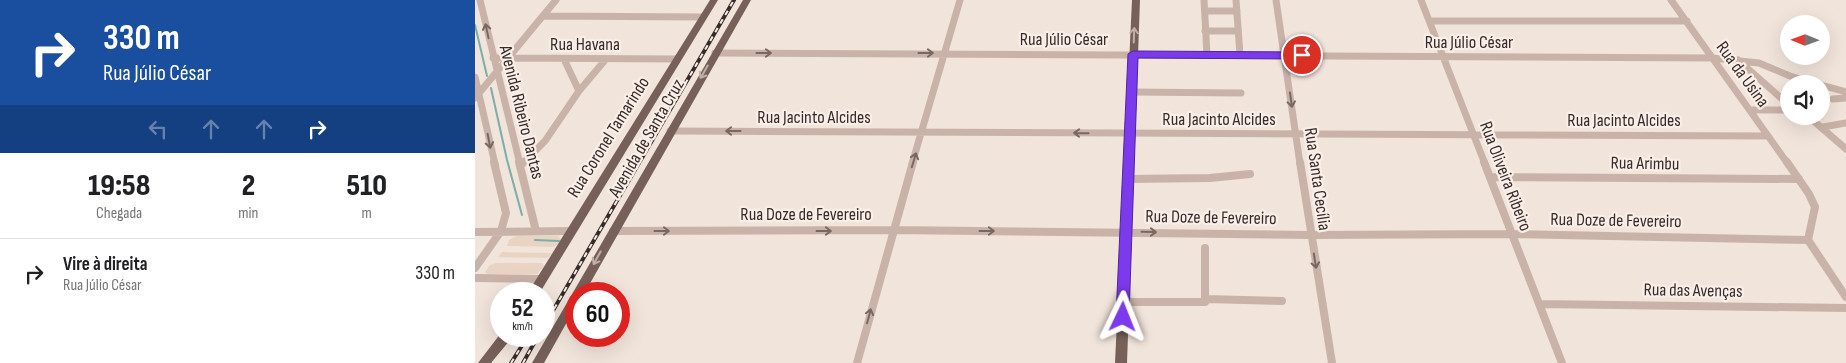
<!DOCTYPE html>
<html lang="pt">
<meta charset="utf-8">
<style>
:root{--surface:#fff;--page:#f6f6f6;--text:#202124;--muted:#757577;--line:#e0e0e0}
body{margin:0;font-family:"Sofia Sans Condensed",sans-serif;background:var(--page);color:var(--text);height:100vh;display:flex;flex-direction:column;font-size:19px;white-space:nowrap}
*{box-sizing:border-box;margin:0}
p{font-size:16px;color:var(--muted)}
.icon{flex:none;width:28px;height:28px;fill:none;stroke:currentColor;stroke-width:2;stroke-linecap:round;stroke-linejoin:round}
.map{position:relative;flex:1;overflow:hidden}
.side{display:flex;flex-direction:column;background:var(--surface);width:475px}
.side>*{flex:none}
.hud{background:#1a4fa0;color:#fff;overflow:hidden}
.needle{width:32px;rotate:271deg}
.fabs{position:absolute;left:1305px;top:15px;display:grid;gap:10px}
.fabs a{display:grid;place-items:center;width:50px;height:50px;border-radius:50%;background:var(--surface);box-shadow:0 5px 20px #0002;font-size:25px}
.speed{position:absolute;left:15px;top:282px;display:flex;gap:10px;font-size:25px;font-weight:700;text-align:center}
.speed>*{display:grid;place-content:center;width:65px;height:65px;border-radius:50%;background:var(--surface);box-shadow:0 5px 20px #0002;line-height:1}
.speed small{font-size:12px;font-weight:400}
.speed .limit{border:8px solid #d22;background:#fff;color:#111}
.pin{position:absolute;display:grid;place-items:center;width:42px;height:42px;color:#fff;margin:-21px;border:2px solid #fff;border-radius:50%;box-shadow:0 1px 5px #0007}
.me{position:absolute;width:55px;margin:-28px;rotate:2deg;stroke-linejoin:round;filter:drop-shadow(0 0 4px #0008)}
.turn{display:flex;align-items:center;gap:18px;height:105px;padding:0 20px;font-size:22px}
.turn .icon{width:65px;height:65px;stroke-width:2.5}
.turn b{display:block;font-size:35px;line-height:42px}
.lanes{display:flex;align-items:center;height:48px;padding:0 20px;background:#0003;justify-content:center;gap:25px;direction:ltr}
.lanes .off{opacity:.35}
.eta{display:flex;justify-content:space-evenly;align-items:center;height:85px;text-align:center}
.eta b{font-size:30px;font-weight:800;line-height:35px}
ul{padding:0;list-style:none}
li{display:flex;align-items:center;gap:15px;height:70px;padding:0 20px;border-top:1px solid var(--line)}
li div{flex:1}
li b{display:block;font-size:19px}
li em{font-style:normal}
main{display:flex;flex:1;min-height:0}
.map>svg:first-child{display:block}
.plaza{fill:#e9d4c3}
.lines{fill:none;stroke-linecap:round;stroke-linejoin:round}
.stream{stroke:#7badaa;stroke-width:2}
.minor-far1{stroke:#c9b3a8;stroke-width:7}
.minor{stroke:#c9b3a8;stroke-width:8}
.major{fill:#776059;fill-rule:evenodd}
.rail-casing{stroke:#362b28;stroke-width:4}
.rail{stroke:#f9efe8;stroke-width:2;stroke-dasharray:5;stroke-linecap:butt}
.oneway{stroke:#786862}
.oneway2{stroke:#beafa8}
.route{fill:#7c3aed;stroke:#51269a}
.labels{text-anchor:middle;stroke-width:4.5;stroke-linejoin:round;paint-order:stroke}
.street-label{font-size:18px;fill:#362b28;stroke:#f9efe8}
</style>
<main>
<section class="side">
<div class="hud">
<div class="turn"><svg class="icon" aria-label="right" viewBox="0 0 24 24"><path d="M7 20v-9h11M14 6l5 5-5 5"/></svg><div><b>330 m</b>Rua Júlio César</div></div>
<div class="lanes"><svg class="icon off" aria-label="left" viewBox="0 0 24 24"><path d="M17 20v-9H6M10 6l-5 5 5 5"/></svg><svg class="icon off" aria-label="ahead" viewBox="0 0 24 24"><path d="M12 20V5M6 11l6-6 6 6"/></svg><svg class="icon off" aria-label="ahead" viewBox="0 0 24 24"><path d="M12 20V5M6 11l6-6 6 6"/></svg><svg class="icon" aria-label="right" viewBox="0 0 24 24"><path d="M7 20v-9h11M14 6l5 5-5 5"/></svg></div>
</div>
<div class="eta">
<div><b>19:58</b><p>Chegada</p></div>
<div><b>2</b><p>min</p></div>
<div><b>510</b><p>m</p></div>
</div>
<ul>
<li><svg class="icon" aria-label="right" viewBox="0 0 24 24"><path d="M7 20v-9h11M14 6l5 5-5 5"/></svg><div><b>Vire à direita</b><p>Rua Júlio César</p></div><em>330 m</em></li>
</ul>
</section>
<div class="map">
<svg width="1371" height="363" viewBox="0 0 1371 363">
<rect width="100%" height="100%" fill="#f1e4db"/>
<!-- plaza -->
<path class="plaza" d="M41,236h42l3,3 -1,4 -7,4 -46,-1 2,-6z
M27,252l48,1 2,1 -5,4 -49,-1z
M21,263h46l2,3 -7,8h-50l-2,-2 5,-7z"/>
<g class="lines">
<!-- stream -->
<path class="stream" d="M0,25l12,51
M16,88l16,72 15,55
M60,240l24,1"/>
<!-- minor-far1 -->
<path class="minor-far1" d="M5,0l40,164
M729,0l3,55
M761,0l4,55
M801,0l24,164
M946,0l64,164
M1196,0l117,164
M730,11h32
M68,16l160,1
M955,21h257
M730,31h33
M240,53l997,5 47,5 31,13 27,8
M18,58l184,1
M89,59l15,32
M1263,60l51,45
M0,77l20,87
M1346,85l25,7
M657,92l109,1
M0,98l81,-98
M1358,99l13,-1
M1276,110h38
M1333,116l38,33
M1348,127l23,-4
M195,131l1098,5
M47,164l23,-23 34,-50 27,-32
M437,164l48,-164"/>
<!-- minor -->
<path class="minor" d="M44,162l17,69
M825,162l32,201
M1009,162l78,201
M1312,162l22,32 6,13 -7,33 38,57
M45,166l4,-4
M1015,177l309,2
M653,179l82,-1 40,-4
M138,231l280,-1 418,5 202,-1 295,6
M0,232l97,-1
M0,268l26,-37 5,-18 -12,-51
M0,278l67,1
M731,299l76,2
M648,302h82v-54
M1065,304l306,4
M382,363l56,-201"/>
<!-- major -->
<path class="major" d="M235,0h8l-179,294h-12z
M268,0h8l-167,294h-8v12l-32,57h-12z
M657,0h8l-13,363h-12z
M26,333v3h11l-2,4 -19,23h-13z"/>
<defs>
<path id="rail" d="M69,326l190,-326
M36,363l17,-27
M48,363l15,-27"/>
</defs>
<!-- rail casing -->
<use href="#rail" class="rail-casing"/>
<!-- rail -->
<use href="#rail" class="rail"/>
</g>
<!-- one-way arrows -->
<defs><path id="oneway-shaft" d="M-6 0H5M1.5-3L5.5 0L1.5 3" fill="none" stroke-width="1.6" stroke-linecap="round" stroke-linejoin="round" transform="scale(1.25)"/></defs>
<g class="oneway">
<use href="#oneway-shaft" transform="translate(12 31) rotate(-102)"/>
<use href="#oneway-shaft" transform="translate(289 53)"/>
<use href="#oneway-shaft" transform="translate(451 53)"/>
<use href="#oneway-shaft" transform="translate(816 100) rotate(82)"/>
<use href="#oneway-shaft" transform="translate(258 131) rotate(-180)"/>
<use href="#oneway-shaft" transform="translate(606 133) rotate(-179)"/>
<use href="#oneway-shaft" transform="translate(14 141) rotate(79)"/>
<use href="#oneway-shaft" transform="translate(439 160) rotate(-73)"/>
<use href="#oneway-shaft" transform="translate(187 231)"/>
<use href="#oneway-shaft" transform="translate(349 231)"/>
<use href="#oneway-shaft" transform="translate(512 231)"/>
<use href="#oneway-shaft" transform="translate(674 232) rotate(1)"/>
<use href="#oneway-shaft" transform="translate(840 261) rotate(81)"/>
<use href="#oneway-shaft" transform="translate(394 316) rotate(-75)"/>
</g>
<g class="oneway2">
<use href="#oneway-shaft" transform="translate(659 35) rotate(-88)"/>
<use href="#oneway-shaft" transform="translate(229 72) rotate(120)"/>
<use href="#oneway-shaft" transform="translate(122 258) rotate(119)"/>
</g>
<!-- route -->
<path class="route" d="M658,51l169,1 5,3 -5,4 -164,-1 -9,259 -2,4 -4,2 -5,-2 -2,-4 12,-263z"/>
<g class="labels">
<!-- street labels -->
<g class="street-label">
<text x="589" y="45">Rua Júlio César</text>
<text x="994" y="48">Rua Júlio César</text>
<text x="110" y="50">Rua Havana</text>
<text transform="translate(1268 74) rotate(54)" y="6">Rua da Usina</text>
<text transform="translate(47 112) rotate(76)" y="6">Avenida Ribeiro Dantas</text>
<text x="339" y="123">Rua Jacinto Alcides</text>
<text x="744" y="125">Rua Jacinto Alcides</text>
<text x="1149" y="126">Rua Jacinto Alcides</text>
<text transform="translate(133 137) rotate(-58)" y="6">Rua Coronel Tamarindo</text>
<text transform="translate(171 138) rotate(-60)" y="6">Avenida de Santa Cruz</text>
<text transform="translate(1170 163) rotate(1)" y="6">Rua Arimbu</text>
<text transform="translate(1031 176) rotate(69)" y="6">Rua Oliveira Ribeiro</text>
<text transform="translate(843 179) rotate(82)" y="6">Rua Santa Cecília</text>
<text x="331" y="220">Rua Doze de Fevereiro</text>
<text transform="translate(736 217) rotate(1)" y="6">Rua Doze de Fevereiro</text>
<text transform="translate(1141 220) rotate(1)" y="6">Rua Doze de Fevereiro</text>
<text transform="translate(1218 290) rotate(1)" y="6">Rua das Avenças</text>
</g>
</g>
</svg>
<div class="fabs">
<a><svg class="needle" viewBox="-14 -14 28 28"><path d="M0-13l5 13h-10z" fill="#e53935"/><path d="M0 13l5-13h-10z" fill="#757577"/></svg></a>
<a><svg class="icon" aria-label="sound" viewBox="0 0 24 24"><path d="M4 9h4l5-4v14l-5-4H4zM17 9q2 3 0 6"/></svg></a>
</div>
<div class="speed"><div>52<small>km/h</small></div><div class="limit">60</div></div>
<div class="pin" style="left:827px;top:55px;background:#d93025"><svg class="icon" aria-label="arrive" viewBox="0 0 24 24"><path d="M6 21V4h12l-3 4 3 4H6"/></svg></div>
<svg class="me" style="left:648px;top:317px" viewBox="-20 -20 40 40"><path d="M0-17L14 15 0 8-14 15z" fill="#7c3aed" stroke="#fff" stroke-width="4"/></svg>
</div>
</main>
